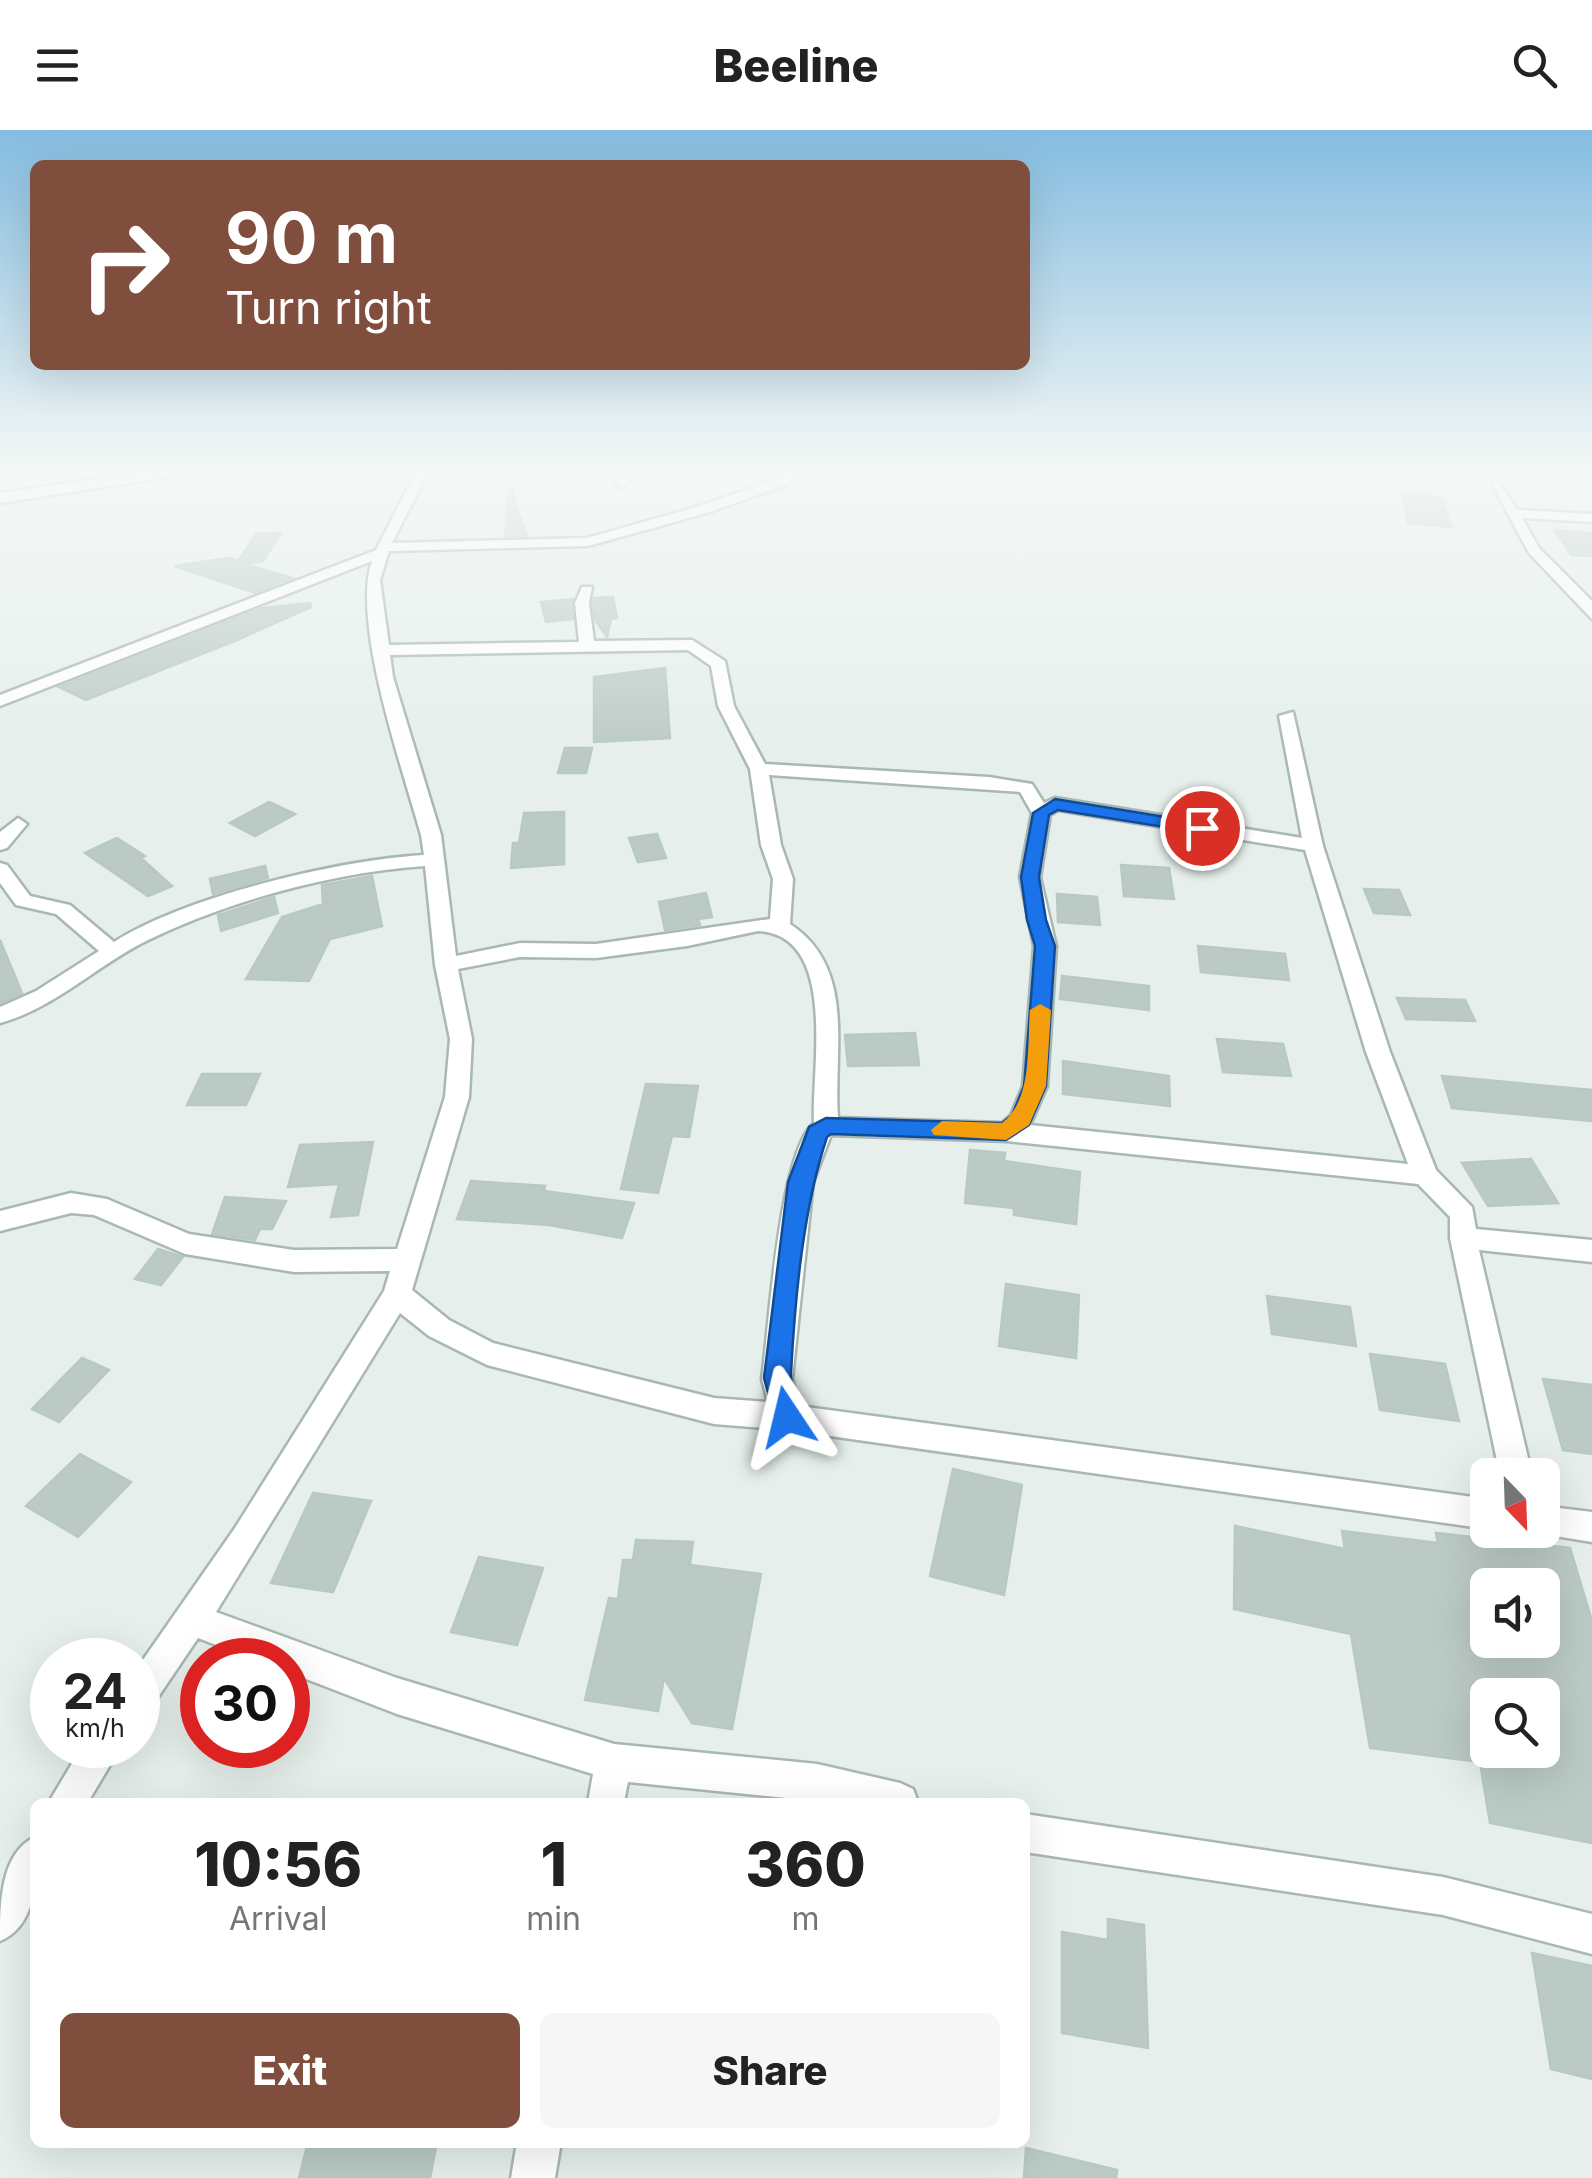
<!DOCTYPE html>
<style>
:root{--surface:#fff;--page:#f6f6f6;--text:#222;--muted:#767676;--accent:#804e3d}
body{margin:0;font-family:Inter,sans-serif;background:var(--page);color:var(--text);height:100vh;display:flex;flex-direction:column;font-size:38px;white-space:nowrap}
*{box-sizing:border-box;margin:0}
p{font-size:32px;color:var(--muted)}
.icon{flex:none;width:55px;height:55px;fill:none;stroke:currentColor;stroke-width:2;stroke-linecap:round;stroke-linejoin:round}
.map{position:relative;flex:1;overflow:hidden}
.side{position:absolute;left:30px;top:1668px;width:1000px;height:350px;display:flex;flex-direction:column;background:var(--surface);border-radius:15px;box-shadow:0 10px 40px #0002}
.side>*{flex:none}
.hud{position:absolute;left:30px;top:30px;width:1000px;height:210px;border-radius:15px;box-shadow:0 10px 40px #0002;background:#804e3d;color:#fff;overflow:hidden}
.needle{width:65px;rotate:157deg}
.tools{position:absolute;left:1470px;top:1328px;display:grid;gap:20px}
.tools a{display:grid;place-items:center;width:90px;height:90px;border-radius:15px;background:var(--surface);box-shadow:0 10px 40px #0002;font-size:50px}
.speed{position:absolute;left:30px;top:1508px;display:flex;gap:20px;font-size:50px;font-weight:700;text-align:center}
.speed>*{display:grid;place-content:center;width:130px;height:130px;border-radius:50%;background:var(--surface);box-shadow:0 10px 40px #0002;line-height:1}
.speed small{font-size:25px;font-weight:400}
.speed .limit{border:15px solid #d22;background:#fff;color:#111}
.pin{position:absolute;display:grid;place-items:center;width:85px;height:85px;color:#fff;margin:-42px;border:5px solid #fff;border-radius:50%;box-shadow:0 2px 10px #0007}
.me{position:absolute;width:110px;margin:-55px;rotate:350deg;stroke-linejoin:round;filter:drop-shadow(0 0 8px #0008)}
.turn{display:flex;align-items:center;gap:35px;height:210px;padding:0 30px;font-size:45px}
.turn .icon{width:130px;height:130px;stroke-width:2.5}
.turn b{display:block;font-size:70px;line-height:85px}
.eta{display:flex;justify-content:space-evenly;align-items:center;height:170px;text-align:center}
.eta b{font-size:60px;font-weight:800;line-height:70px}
.button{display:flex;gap:20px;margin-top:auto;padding:20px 30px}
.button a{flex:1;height:115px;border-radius:15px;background:var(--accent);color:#fff;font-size:40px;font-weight:800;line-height:115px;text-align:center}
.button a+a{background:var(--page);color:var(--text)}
header{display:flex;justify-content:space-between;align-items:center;height:130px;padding:0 30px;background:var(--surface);font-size:45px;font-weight:800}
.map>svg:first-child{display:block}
.building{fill:#bbcac4;stroke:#b8c9c2;stroke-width:2.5;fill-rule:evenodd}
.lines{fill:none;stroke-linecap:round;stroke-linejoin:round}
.street-casing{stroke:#a8b8b2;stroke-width:5}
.secondary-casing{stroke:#a4bbb3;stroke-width:5}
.street{fill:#fff;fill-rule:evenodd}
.secondary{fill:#fff;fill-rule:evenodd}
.route{fill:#1a73e8;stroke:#114b97;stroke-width:2.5}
.slow{fill:#f59e0b}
</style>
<header><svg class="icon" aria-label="menu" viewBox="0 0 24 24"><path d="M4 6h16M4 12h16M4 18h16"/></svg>Beeline<svg class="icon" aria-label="search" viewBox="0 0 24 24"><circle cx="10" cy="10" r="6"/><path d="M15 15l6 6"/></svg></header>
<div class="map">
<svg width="1592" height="2048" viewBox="0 0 1592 2048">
<rect width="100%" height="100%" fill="#e6efeb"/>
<!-- building -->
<path class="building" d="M509,352l18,54h-22z
M1402,361l41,7 8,29 -43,-4z
M1555,400l37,3v23l-21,-1z
M257,403h24l-18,28 -17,3 46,14 -37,15 -81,-27 55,-8 9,3z
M613,467l4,21 -6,1 -4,18 -12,-17 -2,-17 1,-5z
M573,469v20l-27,3 -5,-20z
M310,473l1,4 -74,33 -151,60 -27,-13 203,-79z
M665,538l5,70 -76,4v-65z
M565,618h27l-6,25h-28z
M269,672l26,12 -40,22 -25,-13z
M564,682v52l-53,4 2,-25h6l5,-30z
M657,704l9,24 -28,4 -9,-24z
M117,708l28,18 -4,2 31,28 -24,10 -63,-43z
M1121,735l48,3 5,31 -50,-3z
M265,736l3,12 -55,16 -3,-15z
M372,746l10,50 -52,13 -21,42 -63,-2 36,-62 41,-13 -1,-19z
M1364,759l35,1 11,25 -36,-2z
M706,763l6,24 -14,2 2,6 -35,5 -6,-28z
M1057,764l40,3 3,28 -42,-3z
M274,767l4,16 -57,18 -3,-16z
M0,810l22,53 -22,10z
M1198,816l87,8 4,26 -88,-8z
M1062,846l87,10v24l-89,-11z
M1397,868l68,2 10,21 -69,-2z
M915,903l4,32 -71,1 -3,-31z
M1217,909l66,5 8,32 -68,-4z
M1063,931l106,15 1,30 -107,-12z
M202,944h58l-14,31h-59z
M1442,946l150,14v31l-140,-13z
M646,954l52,2 -9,51 -17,-1 -14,57 -37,-4z
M373,1012l-15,73 -27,2 8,-33 -51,3 12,-42z
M970,1020l35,3 -1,8 76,11 -4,52 -62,-9v-7l-49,-5z
M1531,1029l27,44 -70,3 -26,-43z
M471,1051l74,5 -1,5 90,12 -12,35 -73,-13 -92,-6z
M225,1067l61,4 -14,28h-12l-5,11 -43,-6z
M158,1119l25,8 -22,28 -26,-6z
M1006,1154l73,11 -3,63 -77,-12z
M1267,1166l83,11 6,39 -84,-12z
M1370,1224l75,10 14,57 -79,-11z
M82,1228l27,12 -50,52 -27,-13z
M1543,1249l49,6v69l-29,-4z
M80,1324l51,28 -53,55 -52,-31z
M953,1339l69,16 -18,110 -74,-19z
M313,1363l58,8 -38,91 -62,-9z
M1235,1396l110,23 -3,-18 96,12 -2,-10 134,15 22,73v222l-102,-20 -10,-61 -110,-14 -19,-114 -117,-25zM1488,1455h54v55h-54zM1488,1565h54v55h-54z
M636,1410l57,2 -3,23 71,9 -29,155 -40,-6 -28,-45 -6,33 -73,-11 24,-102 9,1 5,-39h10z
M479,1427l64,11 -26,77 -66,-13z
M1108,1789l36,6 4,123 -86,-15v-101l46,8z
M1532,1823l60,13v113l-41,-10z
M308,2012h129l-7,36h-131z
M1026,2018l91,22 -1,8h-92z"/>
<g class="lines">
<defs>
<path id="street" d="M416,342h12l-36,71 195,-5 113,-32 80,-28 4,-6h12l-8,12 -78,28 -122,34 -199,5 -9,29 9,65 190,-3 -4,-39 7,-16h10l-3,16 5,38 98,-1 33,21 9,45 31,58 224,13 43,7 12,19 11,-5 247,40 -23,-122 14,-4 30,134 67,206 46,118 36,37 4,22 116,11v22l-113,-12 53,225h-32l-50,-237v-21l-32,-33 -411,-43 -176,-6 -18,47 -21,197 7,27 689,93v30l-701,-99 -73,-6 -227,-59 -58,-29 -29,-23 -184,299 181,66 217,66 203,20 83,19 13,6 5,13h-92l-198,-20 -4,20h-36l5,-28 -196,-60 -109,-42v-12h-33l-57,-22 -48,71 -12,5v-47l97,-139 149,-237 6,-20 -96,1 -109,-18 -91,-39 -23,-2 -71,18v-20l71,-18 36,6 82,35 105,16 103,-1 48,-152 5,-58 -15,-74 -10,-99c-91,6 -198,35 -279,75 -50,25 -91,67 -146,82v-16l36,-16 63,-40 -43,-37 -40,-9 -16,-22v-20l7,2 23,31 40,9 44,37c73,-46 224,-82 310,-87l-3,-20c-18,-65 -70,-212 -49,-274l-372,145v-11l376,-145zM688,520l23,16 7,40 32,63 11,76 12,34 -3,40 -174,25 -76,-1 -64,13 -15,-121 -48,-158 -3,-22zM769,645l251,17 12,21 -12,64 14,69 -11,140 -12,29 -9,8 -164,-5c-5,-68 19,-150 -48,-194l3,-45 -12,-34zM1058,680l247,40 61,202 42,112 -378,-39 17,-39 9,-140 -16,-69 10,-62zM758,801c81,4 53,139 56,192 -35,29 -45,205 -52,256l6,23 -54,-4 -221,-55 -44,-23 -37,-30 57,-193 3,-58 -14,-70 62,-12 76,1 91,-12z
M622,342h12l-12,16 -6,-4z
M1491,352h8l18,28 75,4v8l-70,-4 17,30 53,53v18l-63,-66z
M18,688l9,6 -20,24 -7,2v-18z
M1542,1376l50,6v30l-61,-10 11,-2z
M83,1615h39l-34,57h-39z
M1025,1684l418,63 149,37v40l-149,-39 -418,-63z
M35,1707c0,36 5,87 -35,104 0,-36 0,-88 35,-104z
M517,2012h44l-6,36h-44z"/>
<path id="secondary" d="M144,342h37l-7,4 -174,27v-10z"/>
</defs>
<!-- street casing -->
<use href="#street" class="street-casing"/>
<!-- secondary casing -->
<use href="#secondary" class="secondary-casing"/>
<!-- street -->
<use href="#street" class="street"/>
<!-- secondary -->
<use href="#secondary" class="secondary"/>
</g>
<!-- sky -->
<linearGradient id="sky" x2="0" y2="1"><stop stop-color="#84bce0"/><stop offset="0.54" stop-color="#f4f8f6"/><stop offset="1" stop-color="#f4f8f6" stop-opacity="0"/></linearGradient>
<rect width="1592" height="629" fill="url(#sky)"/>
<!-- route -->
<path class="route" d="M1055,669l147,24 9,5 -9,5 -144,-23 -9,5 -10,62 7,43 9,26 -9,140 -17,39 -23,15 -175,-6 -4,3c-24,72 -32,161 -36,236 -1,18 13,36 5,52l-9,4 -10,-4 -13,-47 24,-196 21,-55 17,-9 176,5 10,-8 12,-29 11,-140 -8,-26 -6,-43 12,-64z"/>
<!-- slow -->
<path class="slow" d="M1040,874l11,6 -5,76 -17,39 -23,15 -72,-5 -3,-5 11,-9 60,2c31,-24 25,-76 28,-113z"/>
</svg>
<div class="tools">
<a><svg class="needle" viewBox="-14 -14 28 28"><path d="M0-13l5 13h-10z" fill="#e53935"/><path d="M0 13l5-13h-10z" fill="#767676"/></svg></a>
<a><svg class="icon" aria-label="sound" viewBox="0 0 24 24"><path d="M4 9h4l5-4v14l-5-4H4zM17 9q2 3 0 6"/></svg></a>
<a><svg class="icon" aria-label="search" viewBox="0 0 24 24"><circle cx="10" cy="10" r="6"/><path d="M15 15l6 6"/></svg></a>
</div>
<div class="speed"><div>24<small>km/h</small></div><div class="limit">30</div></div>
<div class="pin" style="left:1202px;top:698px;background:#d93025"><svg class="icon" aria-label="arrive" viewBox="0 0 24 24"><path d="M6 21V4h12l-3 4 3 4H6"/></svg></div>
<svg class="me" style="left:787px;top:1287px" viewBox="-20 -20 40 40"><path d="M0-17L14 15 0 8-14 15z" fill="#1a73e8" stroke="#fff" stroke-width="4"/></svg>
<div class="hud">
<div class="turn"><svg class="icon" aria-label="right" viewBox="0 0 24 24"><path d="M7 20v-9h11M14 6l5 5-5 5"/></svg><div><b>90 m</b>Turn right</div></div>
</div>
<section class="side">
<div class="eta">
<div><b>10:56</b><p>Arrival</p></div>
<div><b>1</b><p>min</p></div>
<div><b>360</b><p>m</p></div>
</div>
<div class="button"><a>Exit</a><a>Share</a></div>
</section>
</div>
